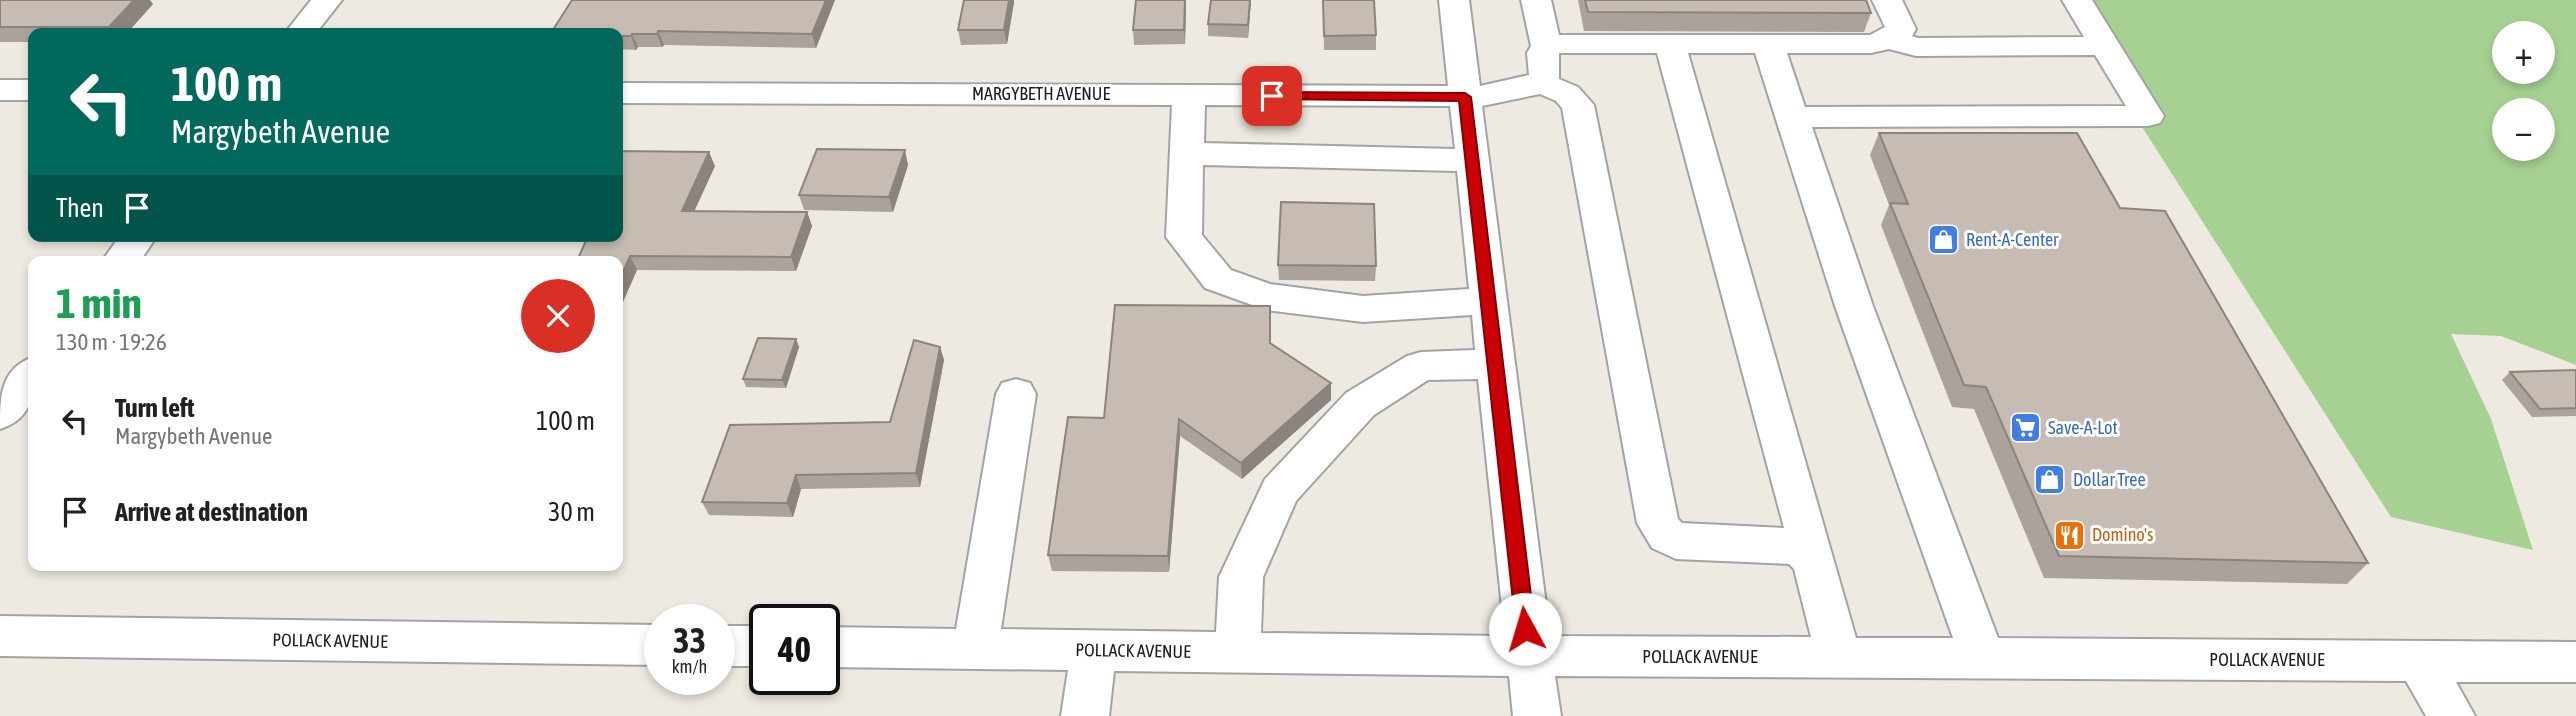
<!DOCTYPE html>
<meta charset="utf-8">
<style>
:root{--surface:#fff;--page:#f6f6f6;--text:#202124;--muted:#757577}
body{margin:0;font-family:"Asap Condensed",sans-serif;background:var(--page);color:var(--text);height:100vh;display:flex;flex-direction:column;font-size:26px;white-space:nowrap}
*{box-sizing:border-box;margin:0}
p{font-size:23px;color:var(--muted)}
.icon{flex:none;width:38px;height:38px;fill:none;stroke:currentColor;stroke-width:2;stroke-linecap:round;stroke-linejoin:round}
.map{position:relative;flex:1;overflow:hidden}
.panel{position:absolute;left:28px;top:256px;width:595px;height:315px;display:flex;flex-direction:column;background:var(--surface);border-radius:14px;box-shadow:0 4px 10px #0003}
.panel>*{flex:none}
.banner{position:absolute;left:28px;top:28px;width:595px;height:214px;border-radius:14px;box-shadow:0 4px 10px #0003;background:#00695c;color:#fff;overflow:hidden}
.fabs{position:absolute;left:2492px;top:21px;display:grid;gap:14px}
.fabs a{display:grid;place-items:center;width:63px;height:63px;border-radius:50%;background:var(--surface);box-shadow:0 4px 10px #0003;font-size:35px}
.speed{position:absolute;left:644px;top:604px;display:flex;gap:14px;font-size:35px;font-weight:700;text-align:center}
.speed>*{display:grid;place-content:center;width:91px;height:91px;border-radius:50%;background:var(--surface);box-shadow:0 4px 10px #0003;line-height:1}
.speed small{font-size:18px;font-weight:400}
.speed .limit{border:4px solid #111;border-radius:10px;background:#fff;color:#111}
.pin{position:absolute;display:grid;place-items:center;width:60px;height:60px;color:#fff;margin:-30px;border-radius:14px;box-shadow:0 4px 10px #0006}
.me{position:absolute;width:77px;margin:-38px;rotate:354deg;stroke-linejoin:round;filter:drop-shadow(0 0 5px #0008)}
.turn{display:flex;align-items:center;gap:24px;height:147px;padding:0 28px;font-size:32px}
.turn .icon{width:91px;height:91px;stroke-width:2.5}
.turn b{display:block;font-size:49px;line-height:60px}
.then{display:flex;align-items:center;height:66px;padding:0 28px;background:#0003;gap:14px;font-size:26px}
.round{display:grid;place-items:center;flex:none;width:74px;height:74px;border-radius:37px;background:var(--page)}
.overview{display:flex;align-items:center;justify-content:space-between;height:119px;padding:0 28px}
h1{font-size:42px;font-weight:700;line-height:52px;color:#1e9e55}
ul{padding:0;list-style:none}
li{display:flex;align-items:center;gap:21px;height:91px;padding:0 28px}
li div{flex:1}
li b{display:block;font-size:26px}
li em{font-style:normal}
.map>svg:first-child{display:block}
.forest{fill:#a7d193;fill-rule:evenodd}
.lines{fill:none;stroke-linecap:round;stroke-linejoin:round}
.minor-casing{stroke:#a3a3a3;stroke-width:4}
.minor{fill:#fff;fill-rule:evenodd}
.wall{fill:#aaa29b}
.shaded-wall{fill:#8b847e}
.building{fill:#c6bcb4;stroke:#8b847e;stroke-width:2}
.route{fill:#c90005;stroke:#830003;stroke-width:2}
.labels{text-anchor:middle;stroke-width:6;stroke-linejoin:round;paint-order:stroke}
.street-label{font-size:18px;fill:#1c1c1c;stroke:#fff}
.shop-label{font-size:18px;fill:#366cbe;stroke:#fff;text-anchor:start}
.food-label{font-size:18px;fill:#c56008;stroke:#fff;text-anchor:start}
</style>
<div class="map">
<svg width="2576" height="716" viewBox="0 0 2576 716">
<rect width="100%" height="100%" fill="#eeeae1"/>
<!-- forest -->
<path class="forest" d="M2061,0h515v365l-75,-29 -50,-2 40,85 42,131 -142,-33zM2504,33h39v39h-39zM2504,110h39v39h-39z"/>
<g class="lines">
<defs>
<path id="minor" d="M311,0h31l-26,33h-31z
M1439,0h30l11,86 49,-11 -2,-22 4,-7 -10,-46h30l8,35h311l15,-8 -13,-27h30l14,29 -4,7 6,2 166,-1 -22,-37h30l72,116 -4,7 -12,3 -336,1 61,179 125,332 578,4v40h-120l19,34h-49l-20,-35 -851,-5 6,40h-48l-4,-40 -395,-5 -5,45h-48l7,-46 -244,-3v-40l132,2 40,-235 6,-11 14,-4 14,4 6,11 -35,235 215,3 3,-55 46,-98 81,-86 61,-37 14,-4 54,-2 -3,-35 -109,7 -97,-12 -61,-22 -39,-51 6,-132 -554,-2v-20l830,3zM1889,49l27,7 179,-1 31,51 -321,1 -18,-54h84zM1559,53h98l127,475 -102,-5 -4,-4 -84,-414 -16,-18 -19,-8zM1688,53h67l80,253 118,332h-97zM1540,94l16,7 6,7 75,415 15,25 24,11 113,5 5,5 17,68 -261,-1 -68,-530zM1205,105l245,1 5,43 -251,-6zM1203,165l254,6 12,118 -106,7 -93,-12 -39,-14 -29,-35zM1478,379l27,257 -244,-3 2,-56 33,-76 78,-86 54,-35z
M0,80h33v20h-33z
M120,236h37l-17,25h-38z
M33,357c1,32 3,61 -33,72 0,-32 0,-60 33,-72z
M0,616l660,9v40l-660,-9z
M719,626h46v40h-46z"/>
</defs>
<!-- minor casing -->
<use href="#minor" class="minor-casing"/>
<!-- minor -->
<use href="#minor" class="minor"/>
</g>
<!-- wall -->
<path class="wall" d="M0,0l153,4 -26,29h-94v9h-33z
M572,0h263l-19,48 -152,-3 -2,2h-24l-2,3 -18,-1v-16z
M1251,0l-3,38 -40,-2v-12z
M1323,0l53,35v15h-52z
M1578,0h288l5,13 -7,19 -280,-1z
M1014,2l-7,42 -46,1 -3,-15z
M1186,5l-1,39 -51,1 -1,-15z
M1879,133l241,75 248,355 -21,21 -303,-6 -70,-169 -22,-2 -71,-182 8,-20 -19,-50z
M908,165l-15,47 -89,-2 -5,-15z
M715,166l-21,45 113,1 5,14 -16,45 -159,-1 -15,34h-4v-43z
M1278,265l98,1 -1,15 -96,-1z
M796,339l3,8 -13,41 -40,-1 -3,-8z
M1270,343l61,57 -89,79 -62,-43 -11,136 -117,-1 -4,-16 56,-137z
M940,347l4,13 -24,127 -119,2 -8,28 -84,-2 -7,-13 188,-80z
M2576,370v46l-44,1 -30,-37 8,-8z"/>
<!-- shaded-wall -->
<path class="shaded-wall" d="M134,0h16l3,4 -26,29h-14l-4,-6z
M826,0h9l-19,48 -4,-14z
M1009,0h5v2l-7,42 -3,-14z
M1185,0l1,5 -1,39 -1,-14z
M1250,0h1l-3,38v-13z
M658,31l6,14 -2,2 -5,-13z
M632,34l6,13 -2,3 -5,-14z
M905,150l3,15 -15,47 -4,-15z
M709,152l6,14 -27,59 -6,-14z
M807,212l5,14 -16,45 -5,-14z
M630,256l7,14 -15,34 -4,-9v-12z
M796,339l3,8 -13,41 -4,-8z
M940,347l4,13 -24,127 -4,-14z
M1331,383v17l-89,79 -1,-16z
M1179,419l1,17 -11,136 -1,-16z
M796,475l5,14 -8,28 -6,-14z"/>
<!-- building -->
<path class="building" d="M0,0h134l-25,27h-109z
M572,0h254l-14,34 -154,-3 -1,3h-25l-1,2h-13v-3h-67z
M964,0h45l-5,30h-46z
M1136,0h49l-1,30h-51z
M1211,0h39l-2,25 -40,-1z
M1323,0h51l2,35 -52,1z
M1585,0h281l5,13 -283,-1z
M1879,133h198l43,75 45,3 203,352 -309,-7 -73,-169 -22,-2 -74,-182 18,1z
M817,149l88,1 -16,47 -90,-2z
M618,151l91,1 -27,59 125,1 -16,45 -161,-1 -12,27v-22h-41l11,-25h30z
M1281,202l93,2 2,62 -98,-1z
M1115,305l155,1v37l61,40 -90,80 -62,-44 -11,137 -120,-1 20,-138 36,1z
M758,338l38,1 -14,41 -39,-1z
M914,340l26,7 -24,126 -120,2 -9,28 -85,-1 28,-77 160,-3z
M2576,370v38l-36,1 -30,-37z"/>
<!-- route -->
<path class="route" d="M1272,92l193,1 6,4 64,532 -3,6 -7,2 -6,-2 -3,-6 -57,-528 -192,-2 -2,-3z"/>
<!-- icons -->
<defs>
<symbol id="shop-square" viewBox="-11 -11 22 22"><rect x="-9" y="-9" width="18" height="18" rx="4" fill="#3f7fe0" stroke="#fff"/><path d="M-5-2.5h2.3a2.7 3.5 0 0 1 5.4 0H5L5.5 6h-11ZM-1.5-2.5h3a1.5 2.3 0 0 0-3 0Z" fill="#fff"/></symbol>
<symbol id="supermarket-square" viewBox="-11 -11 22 22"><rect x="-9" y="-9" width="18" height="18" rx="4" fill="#3f7fe0" stroke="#fff"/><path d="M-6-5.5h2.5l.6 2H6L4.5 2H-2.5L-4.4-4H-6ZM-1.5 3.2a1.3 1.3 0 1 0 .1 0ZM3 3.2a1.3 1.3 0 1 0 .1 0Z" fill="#fff"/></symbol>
<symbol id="restaurant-square" viewBox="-11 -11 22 22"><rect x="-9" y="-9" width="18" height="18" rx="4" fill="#e8710a" stroke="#fff"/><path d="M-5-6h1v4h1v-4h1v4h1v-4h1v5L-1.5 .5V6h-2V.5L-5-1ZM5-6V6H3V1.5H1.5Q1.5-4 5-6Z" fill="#fff"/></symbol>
</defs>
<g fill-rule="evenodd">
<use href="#shop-square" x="1926" y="222" width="35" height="35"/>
<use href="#supermarket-square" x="2008" y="410" width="35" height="35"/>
<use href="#shop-square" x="2032" y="462" width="35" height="35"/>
<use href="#restaurant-square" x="2052" y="518" width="35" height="35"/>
</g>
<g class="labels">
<!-- street labels -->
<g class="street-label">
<text x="1041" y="100">MARGYBETH AVENUE</text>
<text transform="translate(330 641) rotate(1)" y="6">POLLACK AVENUE</text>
<text transform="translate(1133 651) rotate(1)" y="6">POLLACK AVENUE</text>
<text x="1700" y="663">POLLACK AVENUE</text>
<text x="2267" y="666">POLLACK AVENUE</text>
</g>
<!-- shop labels -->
<g class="shop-label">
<text x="1966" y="246">Rent-A-Center</text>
<text x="2048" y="434">Save-A-Lot</text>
<text x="2073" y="486">Dollar Tree</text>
</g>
<!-- food labels -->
<g class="food-label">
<text x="2092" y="541">Domino's</text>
</g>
</g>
</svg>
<div class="fabs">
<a>+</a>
<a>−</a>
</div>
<div class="speed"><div>33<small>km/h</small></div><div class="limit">40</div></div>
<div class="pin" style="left:1272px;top:96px;background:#d93025"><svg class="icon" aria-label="arrive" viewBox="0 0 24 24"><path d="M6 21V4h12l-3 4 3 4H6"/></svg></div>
<svg class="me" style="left:1525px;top:629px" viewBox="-20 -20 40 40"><circle r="19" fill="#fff"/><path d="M0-13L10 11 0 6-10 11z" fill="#c90005"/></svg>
<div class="banner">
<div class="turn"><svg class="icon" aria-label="left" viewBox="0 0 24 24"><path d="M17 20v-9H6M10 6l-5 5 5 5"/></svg><div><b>100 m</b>Margybeth Avenue</div></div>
<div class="then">Then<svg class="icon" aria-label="arrive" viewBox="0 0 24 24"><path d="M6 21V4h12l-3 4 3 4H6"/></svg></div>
</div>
<section class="panel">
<div class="overview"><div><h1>1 min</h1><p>130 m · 19:26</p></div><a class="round" style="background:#d93025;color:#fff"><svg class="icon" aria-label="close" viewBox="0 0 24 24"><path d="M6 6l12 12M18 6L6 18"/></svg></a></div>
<ul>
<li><svg class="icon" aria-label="left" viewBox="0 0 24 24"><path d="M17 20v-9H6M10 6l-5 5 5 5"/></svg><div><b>Turn left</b><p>Margybeth Avenue</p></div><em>100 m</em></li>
<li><svg class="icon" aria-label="arrive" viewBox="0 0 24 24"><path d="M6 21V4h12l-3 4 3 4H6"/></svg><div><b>Arrive at destination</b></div><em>30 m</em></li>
</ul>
</section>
</div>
